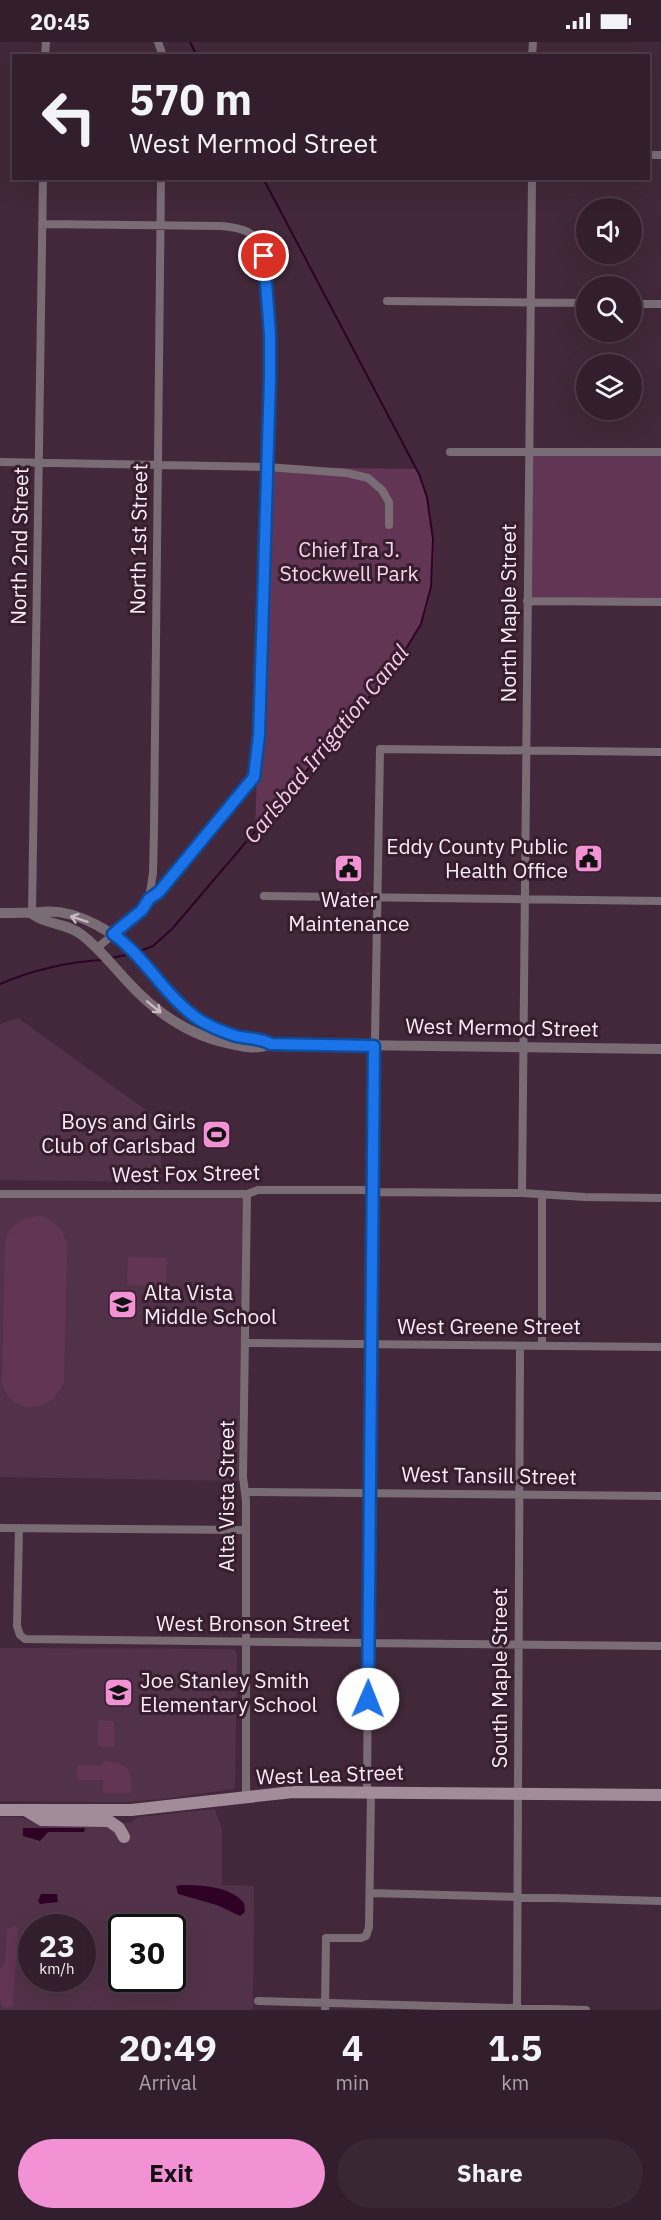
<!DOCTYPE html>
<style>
:root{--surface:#321e2c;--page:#3a2734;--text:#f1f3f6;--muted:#a8a2a9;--line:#4d3c48;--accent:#f391d5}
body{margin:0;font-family:"IBM Plex Sans",sans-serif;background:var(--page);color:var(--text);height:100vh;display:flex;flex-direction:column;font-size:22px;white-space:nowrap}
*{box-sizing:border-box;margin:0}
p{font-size:20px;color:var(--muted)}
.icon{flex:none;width:33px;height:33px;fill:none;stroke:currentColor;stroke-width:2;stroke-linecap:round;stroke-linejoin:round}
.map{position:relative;height:1968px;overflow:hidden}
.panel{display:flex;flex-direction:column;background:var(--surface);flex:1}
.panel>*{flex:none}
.banner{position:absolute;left:12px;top:12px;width:638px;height:126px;border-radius:0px;box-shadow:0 6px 24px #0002,0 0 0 2px var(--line);background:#321e2c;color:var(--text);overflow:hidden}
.tools{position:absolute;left:576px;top:156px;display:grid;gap:12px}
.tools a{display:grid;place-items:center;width:66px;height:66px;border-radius:50%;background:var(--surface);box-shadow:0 6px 24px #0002,0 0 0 2px var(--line);font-size:30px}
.speed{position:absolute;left:18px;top:1872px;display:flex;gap:12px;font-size:30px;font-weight:700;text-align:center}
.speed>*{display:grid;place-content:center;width:78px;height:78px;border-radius:50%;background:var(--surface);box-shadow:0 6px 24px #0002,0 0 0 2px var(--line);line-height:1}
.speed small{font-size:15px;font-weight:400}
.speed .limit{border:3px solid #111;border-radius:9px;background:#fff;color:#111}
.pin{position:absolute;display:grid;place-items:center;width:51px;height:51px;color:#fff;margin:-26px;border:3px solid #fff;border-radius:50%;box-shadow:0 2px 6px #0007}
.me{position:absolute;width:66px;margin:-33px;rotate:1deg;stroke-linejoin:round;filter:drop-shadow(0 0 4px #0008)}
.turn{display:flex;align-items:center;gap:21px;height:126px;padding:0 18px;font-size:27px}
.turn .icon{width:78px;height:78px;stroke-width:2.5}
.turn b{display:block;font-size:42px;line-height:51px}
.eta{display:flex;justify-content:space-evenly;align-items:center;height:102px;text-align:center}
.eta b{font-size:36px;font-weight:700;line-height:42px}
.cta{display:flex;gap:12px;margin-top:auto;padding:12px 18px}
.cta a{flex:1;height:69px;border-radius:36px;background:var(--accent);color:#111;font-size:24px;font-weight:700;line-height:69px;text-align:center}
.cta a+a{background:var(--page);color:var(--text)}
.status{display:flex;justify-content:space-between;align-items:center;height:42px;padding:0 30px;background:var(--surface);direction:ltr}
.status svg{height:16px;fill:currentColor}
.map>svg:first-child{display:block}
.built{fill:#523248;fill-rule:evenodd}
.green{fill:#623554}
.water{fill:#2f0225}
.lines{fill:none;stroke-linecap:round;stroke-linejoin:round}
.stream{stroke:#2f0225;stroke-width:2}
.minor{stroke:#7a6c75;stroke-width:8}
.tertiary{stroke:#7a6c75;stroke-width:10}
.secondary{stroke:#a28c9a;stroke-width:12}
.oneway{stroke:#c9b9c3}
.route-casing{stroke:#114b97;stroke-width:15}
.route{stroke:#1a73e8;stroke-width:10}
.labels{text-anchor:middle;stroke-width:6;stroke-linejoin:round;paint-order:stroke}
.street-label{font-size:21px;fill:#fdecf7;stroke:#371e2f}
.park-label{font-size:21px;fill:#f6d5ea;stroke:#371e2f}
.poi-label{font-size:21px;fill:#fdecf7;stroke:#371e2f;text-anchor:end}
.water-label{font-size:22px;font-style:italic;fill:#fccbeb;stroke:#371e2f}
</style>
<div class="status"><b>20:45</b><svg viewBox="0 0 49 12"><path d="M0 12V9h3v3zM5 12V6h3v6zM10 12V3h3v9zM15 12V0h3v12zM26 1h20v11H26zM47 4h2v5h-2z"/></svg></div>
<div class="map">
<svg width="661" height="1968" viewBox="0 0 661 1968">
<rect width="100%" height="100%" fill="#42283a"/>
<!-- built -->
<path class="built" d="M18,976l143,103v61l-161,-2v-156z
M0,1152l247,1 -4,286 -243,-4z
M0,1606l235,1 2,6 -2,132 -2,2 -69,10 -41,3 -123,-1z
M215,1767l7,21v55l32,1 -1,124h-253v-193h18l26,5 87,1 7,-6zM32,1886h50v50h-50zM122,1886h50v50h-50z"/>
<!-- green -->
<path class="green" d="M661,410v150l-134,-1 1,-148z
M267,425l149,2c21,40 24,114 5,156 -9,19 -24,36 -37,52 -40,54 -85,104 -129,155z
M41,1174c15,5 23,14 26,29l-3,138c-13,30 -52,34 -62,0l3,-139c4,-19 17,-28 36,-28z
M128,1215l39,1 -1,28 -39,-1z
M98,1678l16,1v26l-16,-1z
M105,1719l12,2 11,5 4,16 -1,9h-28v-13h-26l1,-15 23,1z
M15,1883l3,4 -5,77 -10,2 -3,-9v-30l5,-7 2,-33z"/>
<!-- water -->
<path class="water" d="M23,1786h61l1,1 -1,3h-36l-8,9 -17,-5z
M181,1843c20,0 49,1 63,18l1,9 -5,4 -23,-11 -39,-11 -2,-8z
M41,1852h16l1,8 -18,2 -2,-3z"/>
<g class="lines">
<!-- stream -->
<path class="stream" d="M190,0l7,14
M137,910l16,-6 19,-17 199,-234 35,-46 15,-25 10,-37 2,-48 -6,-42 -8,-23 -156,-296
M111,916l20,-4
M0,942c33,-14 66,-22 102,-24"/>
<!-- minor -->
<path class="minor" d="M158,0l5,14
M45,14l1,-14
M532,14l1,-14
M648,113h13
M42,182l178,2c36,2 42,13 47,47l3,106 -11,356 -5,42 -95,115 -10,7 -7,12 -45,37
M387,259l199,2
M632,262h29
M450,410h211
M0,420l267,5 80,6 21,5 14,12 7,12v23
M527,559l134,1
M264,854l397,5
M149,857l4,-26 1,-45 7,-650
M32,872l11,-736
M373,1150l149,1 63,4 76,1
M522,1151l10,-1015
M0,1152h247l11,-4h115
M542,1154v150
M245,1301l416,4
M245,1450l416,4
M0,1486l246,2
M19,1486l-2,98 3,9 5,4c212,4 424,4 636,7
M367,1750l4,-523 9,-520 281,3
M246,1755v-296l-3,-24 4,-283
M370,1851l291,8
M258,1959l328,9
M325,1968l1,-72h35l5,-2 3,-9 2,-135
M517,1968l3,-664"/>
<!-- tertiary -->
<path class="tertiary" d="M0,871c14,0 27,0 41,-1 36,-4 78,22 100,48 18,21 34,44 58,59 11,7 25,13 37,17 13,3 24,2 35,8
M32,872c15,11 35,9 50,21 17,13 30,30 45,46 27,30 60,53 99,62 16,4 30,7 45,1l390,5"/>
<!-- secondary -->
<path class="secondary" d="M0,1768h131l162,-18 368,3
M27,1769l15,9 67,1 10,7 5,9"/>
</g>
<!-- one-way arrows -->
<defs><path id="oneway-shaft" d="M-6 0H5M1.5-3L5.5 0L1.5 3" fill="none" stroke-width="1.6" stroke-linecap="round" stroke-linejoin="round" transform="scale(1.5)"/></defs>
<g class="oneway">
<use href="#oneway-shaft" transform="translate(79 877) rotate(-162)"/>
<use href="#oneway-shaft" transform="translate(154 965) rotate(39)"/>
</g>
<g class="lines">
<defs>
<path id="route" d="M264,214l6,79v44l-11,356 -5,42 -95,115 -10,7 -7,11 -29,24c33,24 52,62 85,85 11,7 25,13 38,17 13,3 24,2 35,8l103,2 -6,653"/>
</defs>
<!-- route casing -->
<use href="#route" class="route-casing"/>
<!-- route -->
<use href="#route" class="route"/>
</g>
<!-- icons -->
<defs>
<symbol id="civic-square" viewBox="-11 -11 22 22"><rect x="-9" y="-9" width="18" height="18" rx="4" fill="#f391d5" stroke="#371e2f"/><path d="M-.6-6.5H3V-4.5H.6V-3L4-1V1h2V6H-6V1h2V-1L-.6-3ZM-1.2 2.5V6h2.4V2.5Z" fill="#111"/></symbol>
<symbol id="stadium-square" viewBox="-11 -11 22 22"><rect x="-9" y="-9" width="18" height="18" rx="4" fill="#f391d5" stroke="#371e2f"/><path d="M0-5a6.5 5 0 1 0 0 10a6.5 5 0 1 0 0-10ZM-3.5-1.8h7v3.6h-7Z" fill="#111"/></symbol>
<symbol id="school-square" viewBox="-11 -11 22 22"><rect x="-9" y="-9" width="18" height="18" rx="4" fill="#f391d5" stroke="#371e2f"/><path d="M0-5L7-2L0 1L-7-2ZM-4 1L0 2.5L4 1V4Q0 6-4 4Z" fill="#111"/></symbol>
</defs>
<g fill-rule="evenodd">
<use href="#civic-square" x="572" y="800" width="33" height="33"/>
<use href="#civic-square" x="332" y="810" width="33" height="33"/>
<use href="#stadium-square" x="200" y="1076" width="33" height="33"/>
<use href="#school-square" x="106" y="1246" width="33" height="33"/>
<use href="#school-square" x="102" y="1634" width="33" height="33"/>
</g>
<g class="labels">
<!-- street labels -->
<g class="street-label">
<text transform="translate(139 497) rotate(-89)" y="7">North 1st Street</text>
<text transform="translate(20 504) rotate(-89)" y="7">North 2nd Street</text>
<text transform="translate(509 571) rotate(-90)" y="7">North Maple Street</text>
<text transform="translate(502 986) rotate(1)" y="7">West Mermod Street</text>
<text transform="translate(186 1132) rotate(-1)" y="7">West Fox Street</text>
<text x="489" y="1292">West Greene Street</text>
<text transform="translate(489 1434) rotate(1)" y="7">West Tansill Street</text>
<text transform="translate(227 1454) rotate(-90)" y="7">Alta Vista Street</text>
<text x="253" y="1589">West Bronson Street</text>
<text transform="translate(500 1636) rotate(-90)" y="7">South Maple Street</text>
<text transform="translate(330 1733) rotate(-2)" y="7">West Lea Street</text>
</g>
<!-- park labels -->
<g class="park-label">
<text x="349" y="515">Chief Ira J.<tspan x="349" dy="24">Stockwell Park</tspan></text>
</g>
<!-- poi labels -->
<g class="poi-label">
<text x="568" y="812">Eddy County Public<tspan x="568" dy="24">Health Office</tspan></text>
<text x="349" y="865" text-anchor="middle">Water<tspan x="349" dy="24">Maintenance</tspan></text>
<text x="196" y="1087">Boys and Girls<tspan x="196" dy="24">Club of Carlsbad</tspan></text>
<text x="144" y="1258" text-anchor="start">Alta Vista<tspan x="144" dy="24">Middle School</tspan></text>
<text x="140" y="1646" text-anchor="start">Joe Stanley Smith<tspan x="140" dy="24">Elementary School</tspan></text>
</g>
<!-- water labels -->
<g class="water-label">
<text transform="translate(326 702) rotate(-51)" y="8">Carlsbad Irrigation Canal</text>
</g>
</g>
</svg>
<div class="tools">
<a><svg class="icon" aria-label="sound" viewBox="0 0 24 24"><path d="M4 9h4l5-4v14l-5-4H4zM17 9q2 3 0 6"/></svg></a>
<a><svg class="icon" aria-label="search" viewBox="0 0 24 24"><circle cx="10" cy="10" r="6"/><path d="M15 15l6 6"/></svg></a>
<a><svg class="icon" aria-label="layers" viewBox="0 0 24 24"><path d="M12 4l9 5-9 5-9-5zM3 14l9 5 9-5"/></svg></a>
</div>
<div class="speed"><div>23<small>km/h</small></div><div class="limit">30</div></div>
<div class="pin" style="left:264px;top:214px;background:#d93025"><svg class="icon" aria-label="arrive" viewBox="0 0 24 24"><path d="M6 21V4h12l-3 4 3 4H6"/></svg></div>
<svg class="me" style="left:368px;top:1657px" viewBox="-20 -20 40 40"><circle r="19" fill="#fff"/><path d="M0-13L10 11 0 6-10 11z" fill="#1a73e8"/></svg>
<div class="banner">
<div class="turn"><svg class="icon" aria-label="left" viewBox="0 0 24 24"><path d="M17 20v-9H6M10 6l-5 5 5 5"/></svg><div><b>570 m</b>West Mermod Street</div></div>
</div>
</div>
<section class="panel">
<div class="eta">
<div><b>20:49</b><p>Arrival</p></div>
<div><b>4</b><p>min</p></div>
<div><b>1.5</b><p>km</p></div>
</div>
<div class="cta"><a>Exit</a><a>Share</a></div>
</section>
